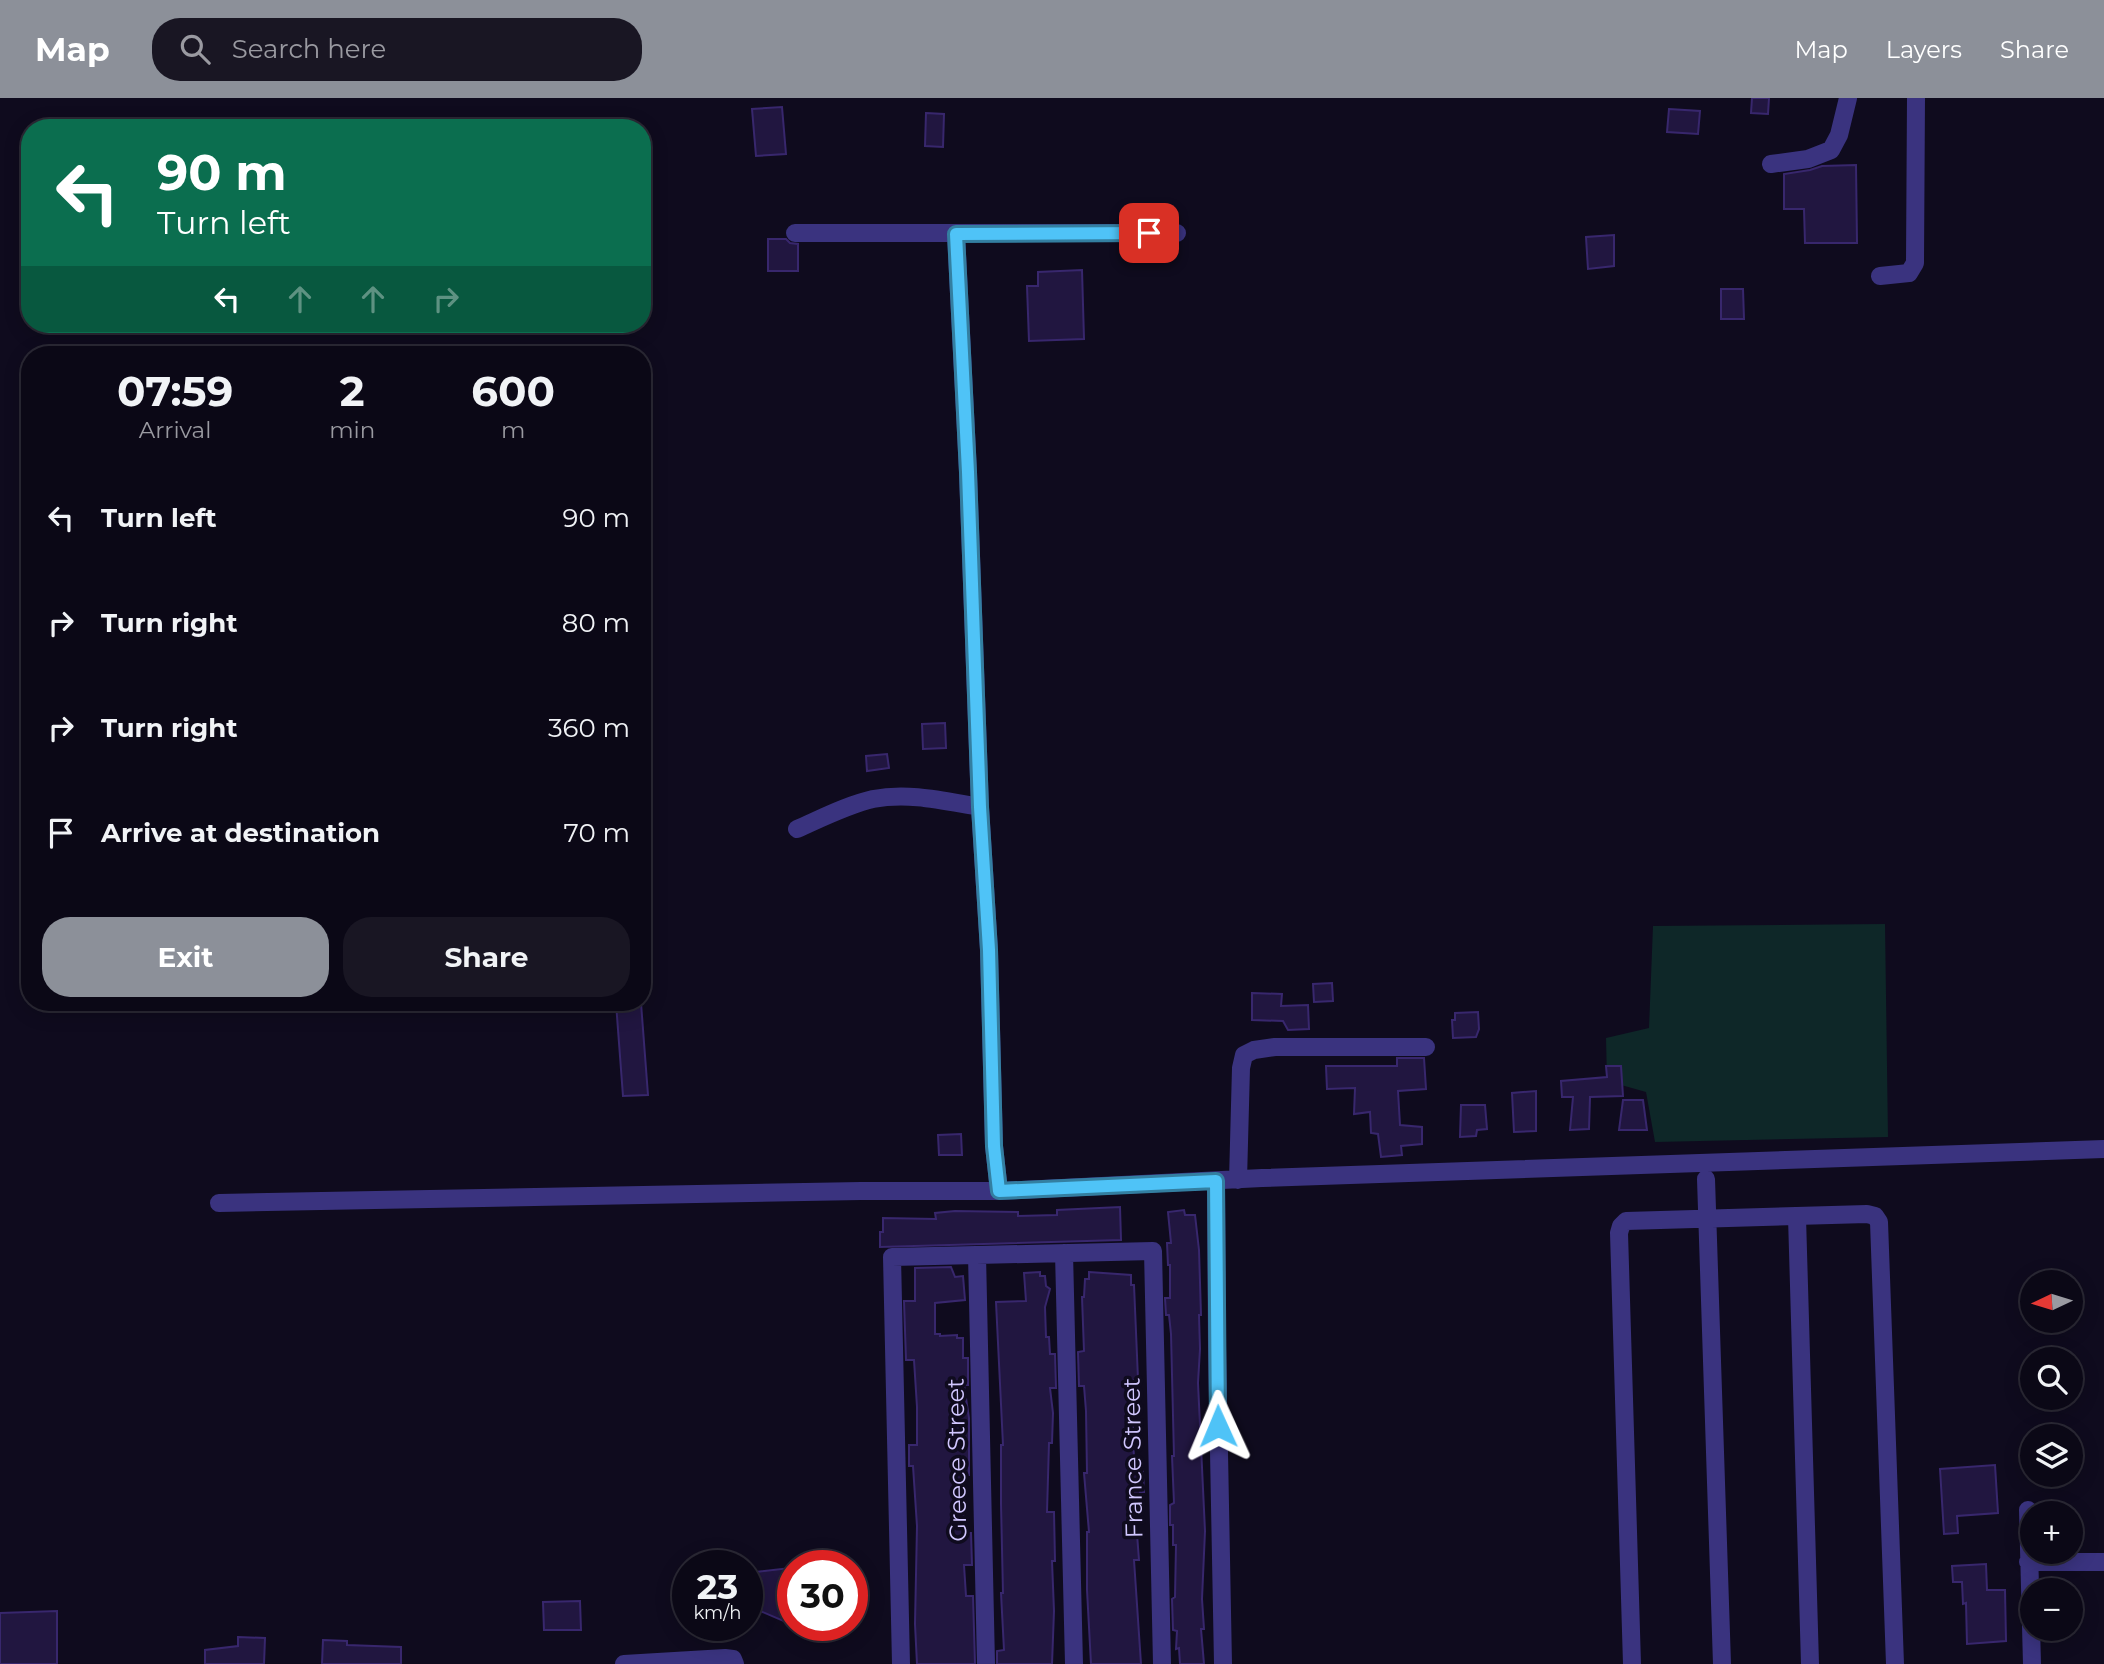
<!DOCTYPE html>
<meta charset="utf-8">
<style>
:root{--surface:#0b0816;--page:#191623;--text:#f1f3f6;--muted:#9a9aa1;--line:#2b2935;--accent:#8c9099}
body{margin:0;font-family:Montserrat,sans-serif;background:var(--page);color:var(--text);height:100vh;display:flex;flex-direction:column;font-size:26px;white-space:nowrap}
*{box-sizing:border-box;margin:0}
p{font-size:23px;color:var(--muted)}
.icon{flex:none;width:38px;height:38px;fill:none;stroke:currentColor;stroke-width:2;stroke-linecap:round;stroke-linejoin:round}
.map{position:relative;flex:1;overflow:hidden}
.panel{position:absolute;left:21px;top:248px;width:630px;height:665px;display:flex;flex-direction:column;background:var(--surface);border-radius:28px;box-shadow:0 4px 18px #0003,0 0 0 2px var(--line)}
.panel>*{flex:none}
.hud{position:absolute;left:21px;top:21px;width:630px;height:214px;border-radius:28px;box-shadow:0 4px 18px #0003,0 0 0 2px var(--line);background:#0b6e4f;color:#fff;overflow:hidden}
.needle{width:46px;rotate:266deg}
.tools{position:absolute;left:2020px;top:1172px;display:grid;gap:14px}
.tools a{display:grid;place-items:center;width:63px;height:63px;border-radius:50%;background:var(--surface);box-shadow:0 4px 18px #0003,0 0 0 2px var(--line);font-size:35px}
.speed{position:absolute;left:672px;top:1452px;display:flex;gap:14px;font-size:35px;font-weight:700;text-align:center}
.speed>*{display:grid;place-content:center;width:91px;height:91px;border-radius:50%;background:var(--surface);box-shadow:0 4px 18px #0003,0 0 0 2px var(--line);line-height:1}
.speed small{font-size:18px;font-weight:400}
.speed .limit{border:10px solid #d22;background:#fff;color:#111}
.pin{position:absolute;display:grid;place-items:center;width:60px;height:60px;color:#fff;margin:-30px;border-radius:14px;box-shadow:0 4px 10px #0006}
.me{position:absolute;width:77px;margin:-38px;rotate:359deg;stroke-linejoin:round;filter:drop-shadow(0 0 5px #0008)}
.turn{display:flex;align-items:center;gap:24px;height:147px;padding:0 21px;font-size:32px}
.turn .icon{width:91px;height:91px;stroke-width:2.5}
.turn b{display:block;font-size:49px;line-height:60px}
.lanes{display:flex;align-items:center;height:66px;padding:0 21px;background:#0003;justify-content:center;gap:35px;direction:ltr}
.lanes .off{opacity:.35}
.eta{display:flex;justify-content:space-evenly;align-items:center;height:119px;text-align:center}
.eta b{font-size:42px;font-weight:700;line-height:49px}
.primary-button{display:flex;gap:14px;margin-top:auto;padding:14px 21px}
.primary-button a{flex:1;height:80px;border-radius:28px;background:var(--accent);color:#fff;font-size:28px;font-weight:700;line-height:80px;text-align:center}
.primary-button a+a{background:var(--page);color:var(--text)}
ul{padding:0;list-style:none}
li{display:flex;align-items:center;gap:21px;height:105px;padding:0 21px}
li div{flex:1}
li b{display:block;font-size:26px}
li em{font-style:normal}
header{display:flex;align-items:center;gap:42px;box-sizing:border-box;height:98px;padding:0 35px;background:var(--accent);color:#fff}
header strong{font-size:33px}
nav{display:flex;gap:38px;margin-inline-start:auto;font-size:24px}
.search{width:490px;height:63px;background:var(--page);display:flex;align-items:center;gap:18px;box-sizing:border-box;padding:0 24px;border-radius:28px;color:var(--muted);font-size:26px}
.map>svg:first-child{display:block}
.green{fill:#0e2728}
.building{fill:#211640;stroke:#38276d;stroke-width:2}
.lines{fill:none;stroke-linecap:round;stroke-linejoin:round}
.street{stroke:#3a337f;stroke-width:18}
.route-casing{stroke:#337fa1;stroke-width:18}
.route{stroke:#4fc3f7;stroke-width:12}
.labels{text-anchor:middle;stroke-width:7;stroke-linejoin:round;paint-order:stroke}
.street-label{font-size:24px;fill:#d1c7ff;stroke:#0f0b1e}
</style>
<header>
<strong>Map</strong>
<div class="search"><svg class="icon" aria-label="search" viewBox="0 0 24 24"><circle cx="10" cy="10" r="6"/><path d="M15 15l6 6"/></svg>Search here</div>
<nav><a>Map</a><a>Layers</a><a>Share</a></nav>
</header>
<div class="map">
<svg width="2104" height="1566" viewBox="0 0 2104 1566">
<rect width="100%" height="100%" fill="#0f0b1e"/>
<!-- green -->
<path class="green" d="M1885,826l3,213 -233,5 -9,-50 -39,-11 -1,-43 43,-10 4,-102z"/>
<!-- building -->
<path class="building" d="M1752,0h17l-1,16 -17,-1z
M782,9l4,47 -30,2 -4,-47z
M1669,11l31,2 -2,23 -31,-2z
M926,15l18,1 -1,33 -18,-1z
M1856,67l1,78h-52l-1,-34h-20v-35l26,-4 12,-4z
M1614,137v31l-26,3 -2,-32z
M768,141h18l4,4 8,1v27h-30z
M1082,172l2,69 -55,2 -2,-55h11v-14z
M1721,191h22l1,30h-23z
M945,625l1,25 -23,1 -1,-25z
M887,656l2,14 -22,3 -1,-15z
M1332,885l1,18 -19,1 -1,-18z
M1252,895l30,1 -1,12 27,-1 1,24 -21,1 -5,-9 -31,-1z
M616,905h25l7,92 -25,1z
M1478,914l1,17 -3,8 -23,1 -1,-18h3v-7z
M1397,960h27l2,31 -28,2 2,34 22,2v17l-21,2 1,9 -21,2 -3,-23 -7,-1 -1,-21 -16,2 1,-26 -28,1 -1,-23h71z
M1606,968h15l2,30 -33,1 -1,32 -19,1 3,-33h-11l-1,-16 46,-4z
M1536,993v40l-22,1 -2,-39z
M1623,1002h20l4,30h-28z
M1461,1007h24l2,24 -10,1 -1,6 -16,1z
M961,1036l1,21h-23l-1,-20z
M1120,1109l1,33 -241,7v-15h3v-14l53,1 -1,-6 20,-2 63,1v4l39,-1v-5z
M1184,1112l1,5h10l4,35 2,65h-2l1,34 -2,34 7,148 -3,68 2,30h-3l3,35h-24l-1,-16 -3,1 1,-18 -4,-1 -1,-31 3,-2 1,-52h-3v-20h-3v-20l4,-2 -2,-47h2l-3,-122 -2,-19h-3l-1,-17h5v-33h-2l-1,-22h4l-3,-31z
M951,1169l4,10 8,-1 2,24 -30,3v31h5v2l17,-1v3h6v20h5v27h-4l5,33v57h-5l-1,58h8l1,32h-8l2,31h7l2,68h-58l-2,-40 2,-98 -4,-60h-4v-21h8v-38l-3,-47h-8l-2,-59h11v-33z
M1040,1174v4h5l1,10 4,3 -5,18 1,30h3l1,17h5l1,34h-6l3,25 -1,30h-3l-2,69h7l1,49h-3l2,50 -2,53h-55v-13l7,-1 -3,-57h2l-2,-89v-59h2l-7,-143 30,-1 -2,-28z
M1089,1174l42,3v10h3l4,94 -4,1 3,32h-4v29l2,32 8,-1 1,20h-4l1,16h-6l4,52h-5l7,104h-50l-4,-74v-58h2l-5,-59h3l-1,-62 -2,-25h-5l-1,-34 6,-1 -2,-54h2l1,-18h4z
M1995,1367l3,48 -41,3 1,17 -14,1 -4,-65z
M1986,1466l1,26h18l1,51 -39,3 -1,-41 -3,1 -1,-22h-9l-1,-16z
M790,1470l3,26v31l-42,-18 -3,-34z
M580,1503l1,29h-37l-1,-28z
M57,1513v53h-57v-51z
M238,1539l27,1 -1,26h-59v-14l33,-4z
M323,1542l24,1v4l54,2v17h-79z"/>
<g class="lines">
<!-- street -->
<path class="street" d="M1771,66l37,-5 23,-9 8,-15 9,-37
M795,135h382
M956,136l12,238 12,335 9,143 5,196 5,45
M1880,178l29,-3 6,-10 1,-165
M797,731c25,-11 50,-24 76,-30 36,-7 71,2 107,8
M1706,1081l16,485
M1238,1082l3,-112 3,-13 10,-5 21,-3h151
M1216,1083l1,165 6,318
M219,1105l642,-12h138l263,-13 842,-29
M1797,1119l13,447
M1064,1155l10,411
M977,1157l9,409
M2028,1412l4,154
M2028,1464h76
M624,1566l101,-6 8,1 2,5
M901,1566l-9,-407 261,-6 9,413
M1632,1566l-13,-431 2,-7 5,-5 241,-7 8,2 4,6 16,442"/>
</g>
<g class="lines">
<defs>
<path id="route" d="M1149,135l-193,1 12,238 12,335 9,143 5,196 5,45 217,-10 2,245"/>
</defs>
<!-- route casing -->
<use href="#route" class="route-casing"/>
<!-- route -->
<use href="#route" class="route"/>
</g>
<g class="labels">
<!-- street labels -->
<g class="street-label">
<text transform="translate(1133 1360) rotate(-91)" y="8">France Street</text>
<text transform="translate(957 1362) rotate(-91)" y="8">Greece Street</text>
</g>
</g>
</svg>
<div class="tools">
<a><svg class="needle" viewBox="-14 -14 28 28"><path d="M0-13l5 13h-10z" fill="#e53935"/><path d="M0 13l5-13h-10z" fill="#9a9aa1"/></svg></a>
<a><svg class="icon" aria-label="search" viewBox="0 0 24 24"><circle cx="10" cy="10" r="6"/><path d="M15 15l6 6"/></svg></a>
<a><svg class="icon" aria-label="layers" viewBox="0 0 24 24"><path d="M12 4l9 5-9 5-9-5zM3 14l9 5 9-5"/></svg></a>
<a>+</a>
<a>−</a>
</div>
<div class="speed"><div>23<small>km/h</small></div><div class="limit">30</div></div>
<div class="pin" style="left:1149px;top:135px;background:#d93025"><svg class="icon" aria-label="arrive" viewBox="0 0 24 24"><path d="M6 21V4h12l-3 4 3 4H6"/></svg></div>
<svg class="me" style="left:1218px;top:1328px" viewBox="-20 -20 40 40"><path d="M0-17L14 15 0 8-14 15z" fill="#4fc3f7" stroke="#fff" stroke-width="4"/></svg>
<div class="hud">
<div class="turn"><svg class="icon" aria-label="left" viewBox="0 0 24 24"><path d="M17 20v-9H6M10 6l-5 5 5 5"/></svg><div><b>90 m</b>Turn left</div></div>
<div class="lanes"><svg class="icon" aria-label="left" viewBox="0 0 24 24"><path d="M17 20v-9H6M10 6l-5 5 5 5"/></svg><svg class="icon off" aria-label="ahead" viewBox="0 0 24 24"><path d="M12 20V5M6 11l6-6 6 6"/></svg><svg class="icon off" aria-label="ahead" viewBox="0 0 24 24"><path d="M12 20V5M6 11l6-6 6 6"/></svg><svg class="icon off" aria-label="right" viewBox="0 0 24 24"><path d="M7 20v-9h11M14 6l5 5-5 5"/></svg></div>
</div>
<section class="panel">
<div class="eta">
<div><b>07:59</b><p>Arrival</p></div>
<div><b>2</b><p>min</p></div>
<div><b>600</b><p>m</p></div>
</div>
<ul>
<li><svg class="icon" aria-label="left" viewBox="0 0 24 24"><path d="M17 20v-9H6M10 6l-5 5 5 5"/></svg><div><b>Turn left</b></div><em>90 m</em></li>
<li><svg class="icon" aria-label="right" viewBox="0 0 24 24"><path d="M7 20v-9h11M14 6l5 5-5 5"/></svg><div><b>Turn right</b></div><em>80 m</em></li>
<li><svg class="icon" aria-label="right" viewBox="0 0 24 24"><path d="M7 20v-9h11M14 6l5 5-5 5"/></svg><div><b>Turn right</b></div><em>360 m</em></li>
<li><svg class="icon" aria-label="arrive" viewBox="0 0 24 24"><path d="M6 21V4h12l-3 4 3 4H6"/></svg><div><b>Arrive at destination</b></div><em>70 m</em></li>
</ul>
<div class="primary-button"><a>Exit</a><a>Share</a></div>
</section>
</div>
